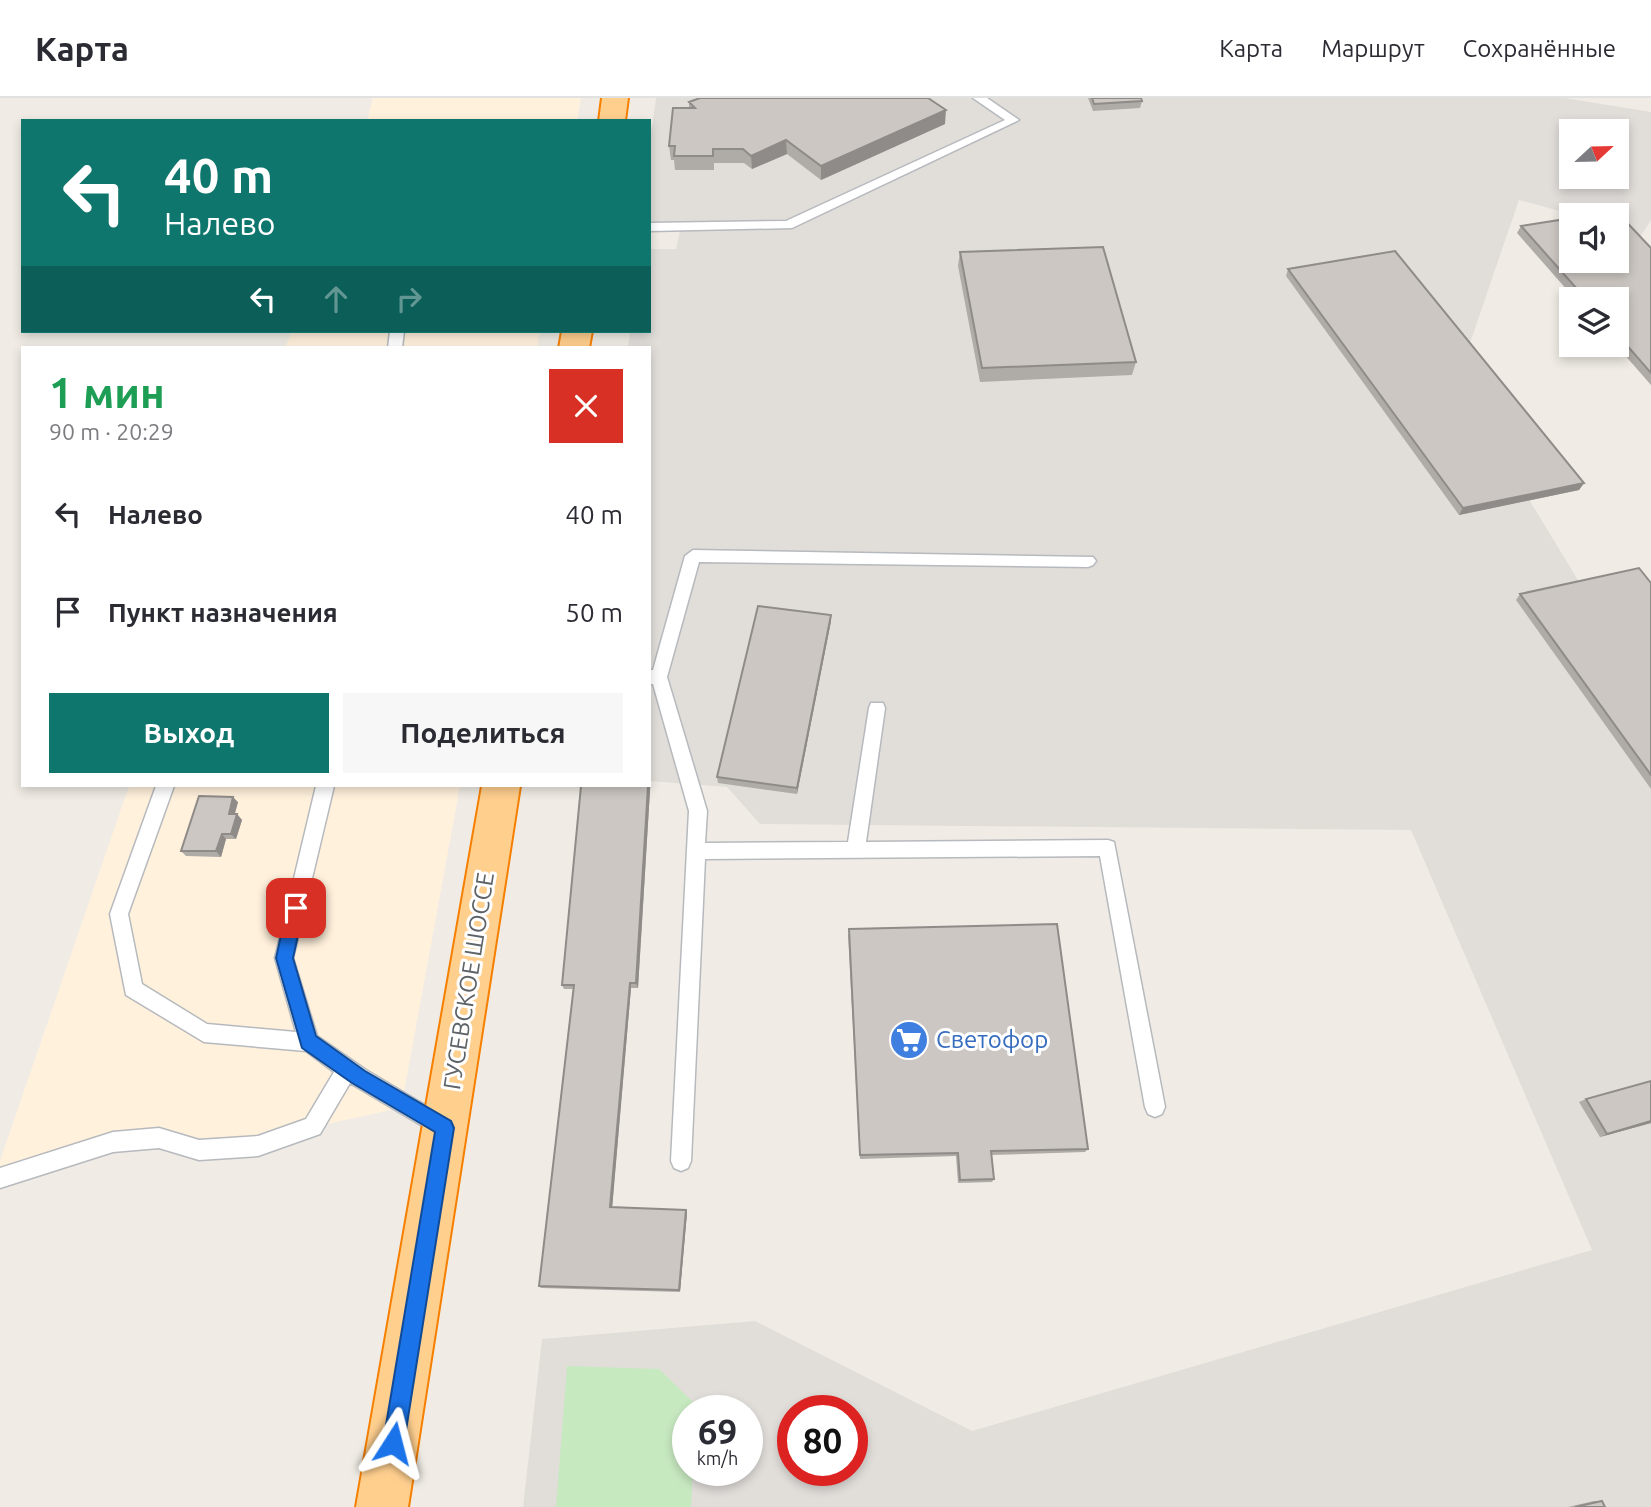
<!DOCTYPE html>
<html lang="ru">
<meta charset="utf-8">
<style>
:root{--surface:#fff;--page:#f7f7f7;--text:#2b2b33;--muted:#7c7c81;--line:#e1e1e2;--accent:#0f766e}
body{margin:0;font-family:Ubuntu,sans-serif;background:var(--page);color:var(--text);height:100vh;display:flex;flex-direction:column;font-size:26px;white-space:nowrap}
*{box-sizing:border-box;margin:0}
p{font-size:23px;color:var(--muted)}
.icon{flex:none;width:38px;height:38px;fill:none;stroke:currentColor;stroke-width:2;stroke-linecap:round;stroke-linejoin:round}
.map{position:relative;flex:1;overflow:hidden}
.side{position:absolute;left:21px;top:248px;width:630px;height:441px;display:flex;flex-direction:column;background:var(--surface);border-radius:0px;box-shadow:0 4px 10px #0003}
.side>*{flex:none}
.banner{position:absolute;left:21px;top:21px;width:630px;height:214px;border-radius:0px;box-shadow:0 4px 10px #0003;background:#0f766e;color:#fff;overflow:hidden}
.needle{width:46px;rotate:68deg}
.fabs{position:absolute;left:1559px;top:21px;display:grid;gap:14px}
.fabs a{display:grid;place-items:center;width:70px;height:70px;border-radius:0px;background:var(--surface);box-shadow:0 4px 10px #0003;font-size:35px}
.speed{position:absolute;left:672px;top:1297px;display:flex;gap:14px;font-size:35px;font-weight:700;text-align:center}
.speed>*{display:grid;place-content:center;width:91px;height:91px;border-radius:50%;background:var(--surface);box-shadow:0 4px 10px #0003;line-height:1}
.speed small{font-size:18px;font-weight:400}
.speed .limit{border:10px solid #d22;background:#fff;color:#111}
.pin{position:absolute;display:grid;place-items:center;width:60px;height:60px;color:#fff;margin:-30px;border-radius:14px;box-shadow:0 4px 10px #0006}
.me{position:absolute;width:77px;margin:-38px;rotate:9deg;stroke-linejoin:round;filter:drop-shadow(0 0 5px #0008)}
.turn{display:flex;align-items:center;gap:24px;height:147px;padding:0 28px;font-size:32px}
.turn .icon{width:91px;height:91px;stroke-width:2.5}
.turn b{display:block;font-size:49px;line-height:60px}
.lanes{display:flex;align-items:center;height:66px;padding:0 28px;background:#0003;justify-content:center;gap:35px;direction:ltr}
.lanes .off{opacity:.35}
.round{display:grid;place-items:center;flex:none;width:74px;height:74px;border-radius:0px;background:var(--page)}
.summary{display:flex;align-items:center;justify-content:space-between;height:119px;padding:0 28px}
h1{font-size:42px;font-weight:700;line-height:52px;color:#1e9e55}
.button{display:flex;gap:14px;margin-top:auto;padding:14px 28px}
.button a{flex:1;height:80px;border-radius:0px;background:var(--accent);color:#fff;font-size:28px;font-weight:700;line-height:80px;text-align:center}
.button a+a{background:var(--page);color:var(--text)}
ul{padding:0;list-style:none}
li{display:flex;align-items:center;gap:21px;height:98px;padding:0 28px}
li div{flex:1}
li b{display:block;font-size:26px}
li em{font-style:normal}
header{display:flex;align-items:center;gap:42px;box-sizing:border-box;height:98px;padding:0 35px;background:var(--surface);border-bottom:2px solid var(--line)}
header strong{font-size:33px}
nav{display:flex;gap:38px;margin-inline-start:auto;font-size:24px}
.map>svg:first-child{display:block}
.commercial{fill:#fff1dc}
.industrial{fill:#e1deda;fill-rule:evenodd}
.green{fill:#c7e9c0}
.lines{fill:none;stroke-linecap:round;stroke-linejoin:round}
.lane-casing{stroke:#b6b9bd;stroke-width:3}
.highway-casing{stroke:#f67f00;stroke-width:4}
.lane{fill:#fff;fill-rule:evenodd}
.highway{fill:#ffcf8e;fill-rule:evenodd}
.wall{fill:#afaba7}
.shaded-wall{fill:#8f8b88}
.building{fill:#ccc7c2;stroke:#8f8b88;stroke-width:2}
.route{fill:#1a73e8;stroke:#114b97;stroke-width:2}
.labels{text-anchor:middle;stroke-width:6;stroke-linejoin:round;paint-order:stroke}
.street-label{font-size:24px;fill:#5d6367;stroke:#fff}
.shop-label{font-size:24px;fill:#366cbe;stroke:#fff;text-anchor:start}
</style>
<header>
<strong>Карта</strong>
<nav><a>Карта</a><a>Маршрут</a><a>Сохранённые</a></nav>
</header>
<div class="map">
<svg width="1651" height="1409" viewBox="0 0 1651 1409">
<rect width="100%" height="100%" fill="#f0ece5"/>
<!-- commercial -->
<path class="commercial" d="M373,0h208l-4,23h-210z
M292,233h248l-3,17h-252z
M129,688h331l-58,317 -11,7 -78,17 -55,19 -99,-8 -159,40v-17z"/>
<!-- industrial -->
<path class="industrial" d="M656,0h909l86,14v108l-12,19 -22,-24h-43l-55,-15 -62,181 194,319v807h-1128l19,-168 213,-18 217,110 620,-181 -181,-420 -651,-6 -33,-37 -78,-6v-433h-21l2,-17h19v-82h27l5,-22 -32,-2v-76zM1572,33h45v46h-45zM688,1312h59v60h-59zM793,1312h59v60h-59z"/>
<!-- green -->
<path class="green" d="M567,1268l92,3 37,36v5h-8v60h5l-2,37h-135z"/>
<g class="lines">
<defs>
<path id="lane" d="M973,0h14l32,22 -227,108 -143,3v-8l137,-2 219,-101z
M390,233h14l-2,17h-14z
M693,452l400,7 3,4 -3,4 -5,2 -389,-5 -32,115 40,134 -2,32 143,-1 21,-134 2,-5h12l2,5 -19,134 242,-2 6,2 51,265 -3,7 -7,3 -7,-3 -3,-7 -45,-251 -395,3 -14,302 -3,7 -7,3 -7,-3 -3,-7 18,-350 -36,-127h-4v-14h4l32,-114z
M156,688h18l-46,128 14,70 65,40 89,8 -21,-74 41,-172h18l-41,172 24,78 49,34 84,50 3,7 -3,7 -7,3 -7,-3 -86,-51 -30,51 -62,22 -59,4 -40,-12 -46,4 -113,36v-20l113,-36 46,-4 40,12 59,-4 48,-17 28,-47 -28,-21 -102,-9 -78,-47 -16,-81z"/>
<path id="highway" d="M602,0h26l-3,23h-26z
M562,233h30l-3,17h-30z
M482,688h38l-112,721h-52z"/>
</defs>
<!-- lane casing -->
<use href="#lane" class="lane-casing"/>
<!-- highway casing -->
<use href="#highway" class="highway-casing"/>
<!-- lane -->
<use href="#lane" class="lane"/>
<!-- highway -->
<use href="#highway" class="highway"/>
</g>
<!-- wall -->
<path class="wall" d="M1088,0h53l1,3 -2,7 -47,3z
M689,4l256,22 -124,56 -34,-26 -35,15 -8,-6h-30v7h-39l-1,-10h-3l-2,-14 20,-38z
M1521,128l130,22v137l-35,-40h1v-46h-42l-58,-66z
M960,154l176,110 -4,13 -152,7 -22,-116z
M1288,171l296,214 -5,7 -120,25 -173,-239z
M1651,485v206l-135,-189 4,-6z
M831,523l-34,173 -79,-11 -1,-6z
M649,670l2,6 -13,214h-7l-19,219 75,6 -7,79 -139,-4 -2,-2 34,-297h-9l-2,-4z
M238,704l-3,12h2l5,6 -6,19h-10l-5,18 -35,-1 -5,-5z
M848,836l240,215 -3,3 -94,3 3,24 -2,3 -34,1 -2,-27 -96,3z
M1586,1001l65,24 -51,14 -21,-35z
M1594,1403h8l3,6h-37z"/>
<!-- shaded-wall -->
<path class="shaded-wall" d="M946,12l-1,14 -124,56v-14z
M786,42l1,14 -35,15 -1,-13z
M1584,385l-5,7 -120,25 4,-7z
M831,517v6l-34,173v-6z
M649,670l2,6 -13,214 -2,-5z
M233,699l5,5 -5,17 -4,-5z
M237,716l5,6 -6,19 -5,-5z
M222,736l4,5 -5,18 -5,-6z
M630,885l1,5 -19,222 -2,-3z
M1651,1023v2l-51,14 7,-3z
M686,1112l1,3 -7,79 -1,-2z"/>
<!-- building -->
<path class="building" d="M700,0h228l18,12 -125,56 -35,-26 -35,16 -8,-7h-30v7h-39l1,-10h-6l4,-38h22l-6,-6z
M1092,0h49l1,3 -48,3z
M1616,113l35,37v125l-34,-39v-35h-31l-65,-73 51,-8v43h45v-46h-28z
M1103,149l33,115 -154,6 -22,-116z
M1395,153l189,232 -121,25 -175,-239z
M1639,470l12,15v192l-131,-181z
M758,508l73,9 -34,173 -80,-11z
M581,688h67l-12,197h-6l-20,224 76,3 -7,80 -140,-4 35,-301h-12z
M199,698l34,1 -4,17h8l-6,20h-9l-6,17h-35z
M1057,826l31,225 -97,2 3,28 -34,1 -2,-27 -98,2 -11,-226z
M1651,983v40l-44,13 -21,-35z
M1602,1403l3,6h-30z"/>
<!-- route -->
<path class="route" d="M296,803l6,2 2,5 -11,50 23,78 49,35 86,50 3,7 -50,315 -4,7 -7,3 -7,-3 -3,-7 52,-311 -83,-49 -50,-35 -26,-90 11,-50 3,-5z"/>
<!-- icons -->
<defs>
<symbol id="supermarket-disc" viewBox="-11 -11 22 22"><circle r="9.5" fill="#3f7fe0" stroke="#fff"/><path d="M-6-5.5h2.5l.6 2H6L4.5 2H-2.5L-4.4-4H-6ZM-1.5 3.2a1.3 1.3 0 1 0 .1 0ZM3 3.2a1.3 1.3 0 1 0 .1 0Z" fill="#fff"/></symbol>
</defs>
<g fill-rule="evenodd">
<use href="#supermarket-disc" x="887" y="920" width="44" height="44"/>
</g>
<g class="labels">
<!-- street labels -->
<g class="street-label">
<text transform="translate(469 883) rotate(-81)" y="8">ГУСЕВСКОЕ ШОССЕ</text>
</g>
<!-- shop labels -->
<g class="shop-label">
<text x="936" y="950">Светофор</text>
</g>
</g>
</svg>
<div class="fabs">
<a><svg class="needle" viewBox="-14 -14 28 28"><path d="M0-13l5 13h-10z" fill="#e53935"/><path d="M0 13l5-13h-10z" fill="#7c7c81"/></svg></a>
<a><svg class="icon" aria-label="sound" viewBox="0 0 24 24"><path d="M4 9h4l5-4v14l-5-4H4zM17 9q2 3 0 6"/></svg></a>
<a><svg class="icon" aria-label="layers" viewBox="0 0 24 24"><path d="M12 4l9 5-9 5-9-5zM3 14l9 5 9-5"/></svg></a>
</div>
<div class="speed"><div>69<small>km/h</small></div><div class="limit">80</div></div>
<div class="pin" style="left:296px;top:810px;background:#d93025"><svg class="icon" aria-label="arrive" viewBox="0 0 24 24"><path d="M6 21V4h12l-3 4 3 4H6"/></svg></div>
<svg class="me" style="left:393px;top:1345px" viewBox="-20 -20 40 40"><path d="M0-17L14 15 0 8-14 15z" fill="#1a73e8" stroke="#fff" stroke-width="4"/></svg>
<div class="banner">
<div class="turn"><svg class="icon" aria-label="left" viewBox="0 0 24 24"><path d="M17 20v-9H6M10 6l-5 5 5 5"/></svg><div><b>40 m</b>Налево</div></div>
<div class="lanes"><svg class="icon" aria-label="left" viewBox="0 0 24 24"><path d="M17 20v-9H6M10 6l-5 5 5 5"/></svg><svg class="icon off" aria-label="ahead" viewBox="0 0 24 24"><path d="M12 20V5M6 11l6-6 6 6"/></svg><svg class="icon off" aria-label="right" viewBox="0 0 24 24"><path d="M7 20v-9h11M14 6l5 5-5 5"/></svg></div>
</div>
<section class="side">
<div class="summary"><div><h1>1 мин</h1><p>90 m · 20:29</p></div><a class="round" style="background:#d93025;color:#fff"><svg class="icon" aria-label="close" viewBox="0 0 24 24"><path d="M6 6l12 12M18 6L6 18"/></svg></a></div>
<ul>
<li><svg class="icon" aria-label="left" viewBox="0 0 24 24"><path d="M17 20v-9H6M10 6l-5 5 5 5"/></svg><div><b>Налево</b></div><em>40 m</em></li>
<li><svg class="icon" aria-label="arrive" viewBox="0 0 24 24"><path d="M6 21V4h12l-3 4 3 4H6"/></svg><div><b>Пункт назначения</b></div><em>50 m</em></li>
</ul>
<div class="button"><a>Выход</a><a>Поделиться</a></div>
</section>
</div>
